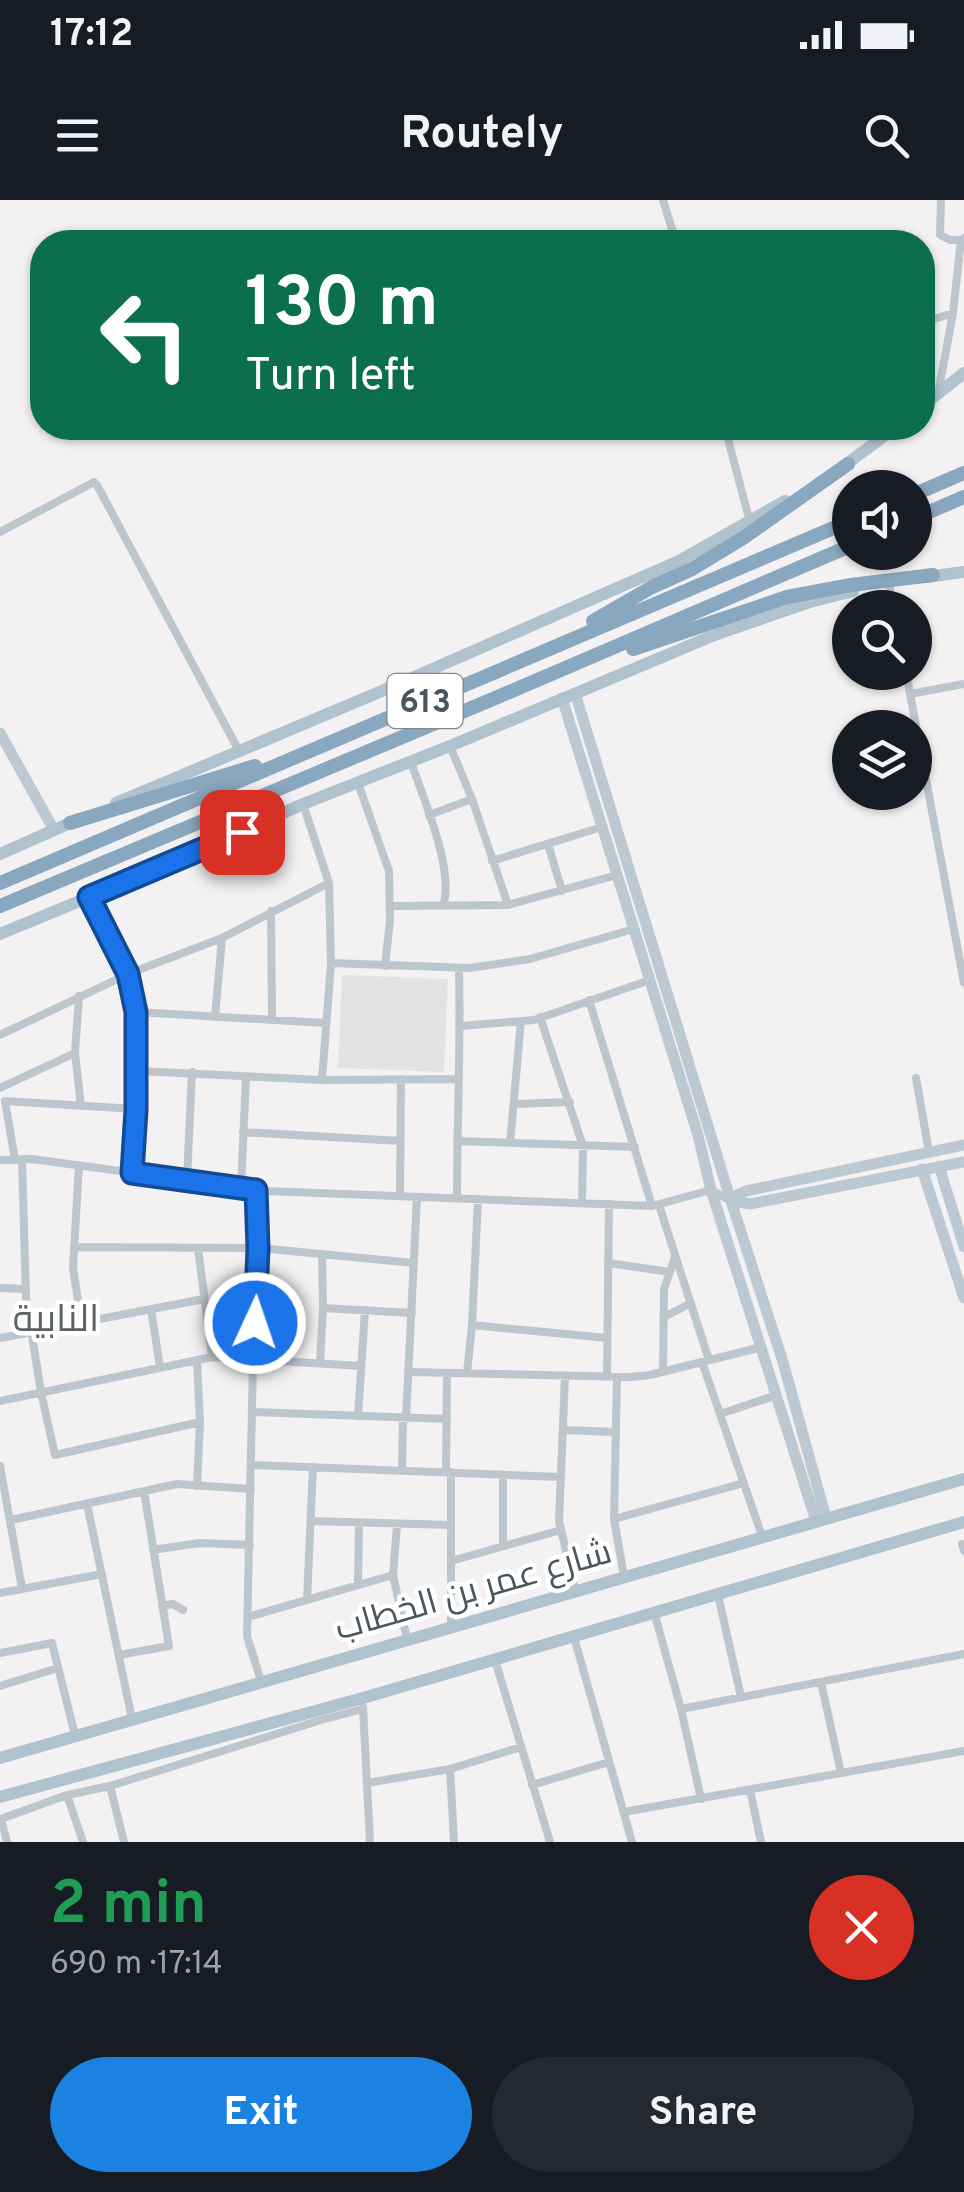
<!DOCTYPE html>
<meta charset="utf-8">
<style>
:root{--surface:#171b24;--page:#242831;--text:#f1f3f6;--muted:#9ea1a6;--accent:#1c82e1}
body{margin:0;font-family:Overpass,Cairo,sans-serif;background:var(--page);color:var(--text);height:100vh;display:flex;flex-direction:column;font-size:38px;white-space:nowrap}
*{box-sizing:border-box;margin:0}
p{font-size:32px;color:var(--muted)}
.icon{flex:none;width:55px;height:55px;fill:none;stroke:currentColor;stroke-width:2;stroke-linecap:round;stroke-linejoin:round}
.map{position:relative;height:1642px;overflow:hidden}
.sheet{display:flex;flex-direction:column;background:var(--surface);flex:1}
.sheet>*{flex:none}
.hud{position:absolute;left:30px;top:30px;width:905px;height:210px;border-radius:40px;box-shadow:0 2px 8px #0004;background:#0b6e4f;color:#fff;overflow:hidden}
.fabs{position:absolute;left:832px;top:270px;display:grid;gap:20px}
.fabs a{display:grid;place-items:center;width:100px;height:100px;border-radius:50%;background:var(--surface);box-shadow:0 2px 8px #0004;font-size:50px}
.pin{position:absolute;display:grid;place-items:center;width:85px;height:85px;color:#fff;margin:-42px;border-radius:20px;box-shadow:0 5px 15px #0006}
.me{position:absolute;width:110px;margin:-55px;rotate:3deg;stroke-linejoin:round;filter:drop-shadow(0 0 8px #0008)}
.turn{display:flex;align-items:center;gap:35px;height:210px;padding:0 50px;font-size:45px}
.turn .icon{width:130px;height:130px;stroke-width:2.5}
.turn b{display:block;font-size:70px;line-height:85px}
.round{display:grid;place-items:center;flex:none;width:105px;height:105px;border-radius:52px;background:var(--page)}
.head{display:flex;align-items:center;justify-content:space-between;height:170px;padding:0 50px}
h1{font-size:60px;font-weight:700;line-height:75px;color:#1e9e55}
.action{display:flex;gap:20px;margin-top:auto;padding:20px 50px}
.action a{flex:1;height:115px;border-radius:60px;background:var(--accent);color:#fff;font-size:40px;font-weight:700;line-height:115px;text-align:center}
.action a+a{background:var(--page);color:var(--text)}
.status{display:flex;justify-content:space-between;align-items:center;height:70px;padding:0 50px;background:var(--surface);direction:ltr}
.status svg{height:28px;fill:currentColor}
header{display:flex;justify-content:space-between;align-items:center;height:130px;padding:0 50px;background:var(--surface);font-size:45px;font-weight:700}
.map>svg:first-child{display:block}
.education{fill:#e4e2e3}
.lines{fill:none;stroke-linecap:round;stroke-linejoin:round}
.street{stroke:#bdc6cd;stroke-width:8}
.secondary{stroke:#bdc9d2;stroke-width:11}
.primary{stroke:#b1c2cf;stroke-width:12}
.highway{stroke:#89a7be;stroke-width:14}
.route-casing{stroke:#114b97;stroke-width:25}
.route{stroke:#1a73e8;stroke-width:18}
.labels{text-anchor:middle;stroke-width:9;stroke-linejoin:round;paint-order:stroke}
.shield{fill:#fff;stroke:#80898e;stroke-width:2.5}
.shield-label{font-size:32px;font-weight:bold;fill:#49565e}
.street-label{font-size:35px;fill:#49565e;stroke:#fff}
.neighbourhood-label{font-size:38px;fill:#5d6265;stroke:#fff}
</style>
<div class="status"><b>17:12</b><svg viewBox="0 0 49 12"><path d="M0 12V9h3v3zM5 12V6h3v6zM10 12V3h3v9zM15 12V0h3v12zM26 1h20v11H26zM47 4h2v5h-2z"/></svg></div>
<header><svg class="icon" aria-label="menu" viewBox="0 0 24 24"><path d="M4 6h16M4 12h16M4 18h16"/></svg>Routely<svg class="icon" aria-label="search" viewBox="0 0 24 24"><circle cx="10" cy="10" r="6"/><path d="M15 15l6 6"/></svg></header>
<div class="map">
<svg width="964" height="1642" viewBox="0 0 964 1642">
<rect width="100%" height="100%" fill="#f3f1f1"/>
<!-- education -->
<path class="education" d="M342,775l106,4 -4,93 -106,-4z"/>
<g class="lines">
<!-- street -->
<path class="street" d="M663,0l13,42
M941,0l-1,35 10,5h11
M922,123l31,-10
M938,194l15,-81 8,-73 3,-2
M725,228l25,94
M0,332l94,-50 3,3 142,266
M889,384l4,24
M906,472l58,311
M910,494l54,-10
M450,546l22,53 36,106
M411,562c12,36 44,108 32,144
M358,583l31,88 1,49 -5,46
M303,604l26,79 2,80 -9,117
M429,615l43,-16
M548,644l14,47
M492,661l110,-34
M89,697l39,77 8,38v97l-4,64
M390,706l118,-1 109,-30
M271,711l1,109
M331,763l139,5 60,-9 104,-30
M79,796l-4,57 6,53
M589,800l63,206
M136,812l190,11
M215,817l7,-79
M540,817l43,129 -1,57
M461,826l73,-6 116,-40
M0,835l128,-61 94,-36 107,-55
M137,871l185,9 136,-1
M916,878l13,74
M0,888l75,-35
M5,901l131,8
M5,901l10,59
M514,904l56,-2
M243,932l157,9
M457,941l178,6
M510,943l11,-122
M0,960l32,-1 235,32 385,15 59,-16 20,11
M22,960l4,138 15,94 14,63 145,-33
M79,965l-6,103 8,53
M187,980l5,-108
M241,988l5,-111
M256,990l3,58 -6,113 -6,275 14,45
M400,996l1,-117
M457,998c0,-76 4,-153 2,-230
M659,1005l50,155
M74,1047l185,1 155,15
M198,1048l14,109
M608,1063l62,9
M0,1088l26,1
M323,1108l89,5
M151,1109l9,58
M664,1117l27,-14
M472,1125l135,13
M0,1138l204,-39
M197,1161l3,61 -3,64
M320,1162l3,-54 -1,-54
M702,1162l60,174
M409,1172l222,5 19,-2 112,-28
M663,1172l1,-83 11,-32
M467,1173l5,-48 6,-126
M565,1176l-6,145 16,69
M607,1177l2,-173
M617,1177l-3,142 10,57
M0,1201l212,-44 149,9
M252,1212l195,7
M720,1214l57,-19
M358,1216l7,-106
M406,1219l11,-222
M563,1230l53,2
M252,1265l308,12
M0,1266l22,122
M402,1270l1,-52
M446,1272l1,-99
M503,1275v71
M87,1304l45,215
M614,1319l130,-36
M11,1320l166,-36 74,5
M311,1321l140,4
M397,1324l-4,51 14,64
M962,1344l2,7
M153,1350l46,-7 51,2
M451,1361l110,-31
M358,1385l1,-62
M0,1393l102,-19
M718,1395l23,102
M307,1400l6,-133
M162,1406l11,-2 10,6
M654,1412l27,97 20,90
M248,1417l145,-42
M451,1426v-154
M574,1437l58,205
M0,1453l52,-10 23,92
M119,1455l50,-9 -25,-155
M495,1460l55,182
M821,1482l20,91
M0,1486l58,-18
M363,1507l7,135
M681,1509l283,-55
M450,1569l4,73
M367,1583l83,-14 71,-22
M532,1585l77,-23
M750,1590l11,52
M67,1595l16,47
M624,1612l340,-61
M7,1642l-6,-23 66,-24 43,-9
M124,1642l-14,-56 211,-66 42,-11"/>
<!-- secondary -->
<path class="secondary" d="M575,493l156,508 52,161 43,156
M562,498l136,437 13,55 105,331
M0,533l54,97
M939,966l25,81
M922,969l42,129
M731,1001l6,-6 9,-4 218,-46
M731,1001l19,3 214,-42"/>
<!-- primary -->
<path class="primary" d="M922,206l42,-33
M841,268l54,-40
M927,377l37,-5
M116,603l273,-115 290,-127 106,-60
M0,654l79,-35
M0,734l181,-75 122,-55 147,-58 267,-112 93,-32 43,-11
M0,1558l964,-279
M0,1597l363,-99 601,-176"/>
<!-- highway -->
<path class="highway" d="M915,294l49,-21
M915,318l49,-21
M593,421l59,-34 40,-18 51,-31 105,-74
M633,449l154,-52 64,-12 82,-10
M70,623l185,-57
M0,683l850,-362
M0,706l500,-210 350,-150"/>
</g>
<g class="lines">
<defs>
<path id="route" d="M242,632l-153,65 39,77 8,38v98l-4,63 124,17 2,58 -3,75"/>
</defs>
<!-- route casing -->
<use href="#route" class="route-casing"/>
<!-- route -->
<use href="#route" class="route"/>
</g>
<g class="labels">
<!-- shield labels -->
<rect class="shield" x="387.5" y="474" width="75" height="54" rx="8"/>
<g class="shield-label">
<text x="425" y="512">613</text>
</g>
<!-- street labels -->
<g class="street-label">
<text transform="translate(473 1389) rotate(-16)" y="12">شارع عمر بن الخطاب</text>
</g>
<!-- neighbourhood labels -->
<g class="neighbourhood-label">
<text x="56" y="1131">النابية</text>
</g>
</g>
</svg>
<div class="fabs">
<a><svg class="icon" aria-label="sound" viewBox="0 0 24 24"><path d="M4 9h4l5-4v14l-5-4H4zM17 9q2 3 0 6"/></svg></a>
<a><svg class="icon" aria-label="search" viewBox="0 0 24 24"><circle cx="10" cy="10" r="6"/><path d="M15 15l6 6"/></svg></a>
<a><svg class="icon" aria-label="layers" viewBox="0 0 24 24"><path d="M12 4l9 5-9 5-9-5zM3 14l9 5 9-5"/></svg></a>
</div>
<div class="pin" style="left:242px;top:632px;background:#d93025"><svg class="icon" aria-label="arrive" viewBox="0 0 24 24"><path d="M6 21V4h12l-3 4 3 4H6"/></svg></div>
<svg class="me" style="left:255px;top:1123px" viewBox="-20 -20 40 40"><circle r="17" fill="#1a73e8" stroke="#fff" stroke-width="3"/><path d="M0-11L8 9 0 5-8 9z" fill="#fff"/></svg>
<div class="hud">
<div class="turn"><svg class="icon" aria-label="left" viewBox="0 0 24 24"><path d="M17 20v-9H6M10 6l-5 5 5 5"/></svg><div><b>130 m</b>Turn left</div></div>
</div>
</div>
<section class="sheet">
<div class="head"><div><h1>2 min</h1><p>690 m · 17:14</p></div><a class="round" style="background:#d93025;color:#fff"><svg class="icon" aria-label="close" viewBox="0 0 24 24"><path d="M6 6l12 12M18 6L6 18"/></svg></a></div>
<div class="action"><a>Exit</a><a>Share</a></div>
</section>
